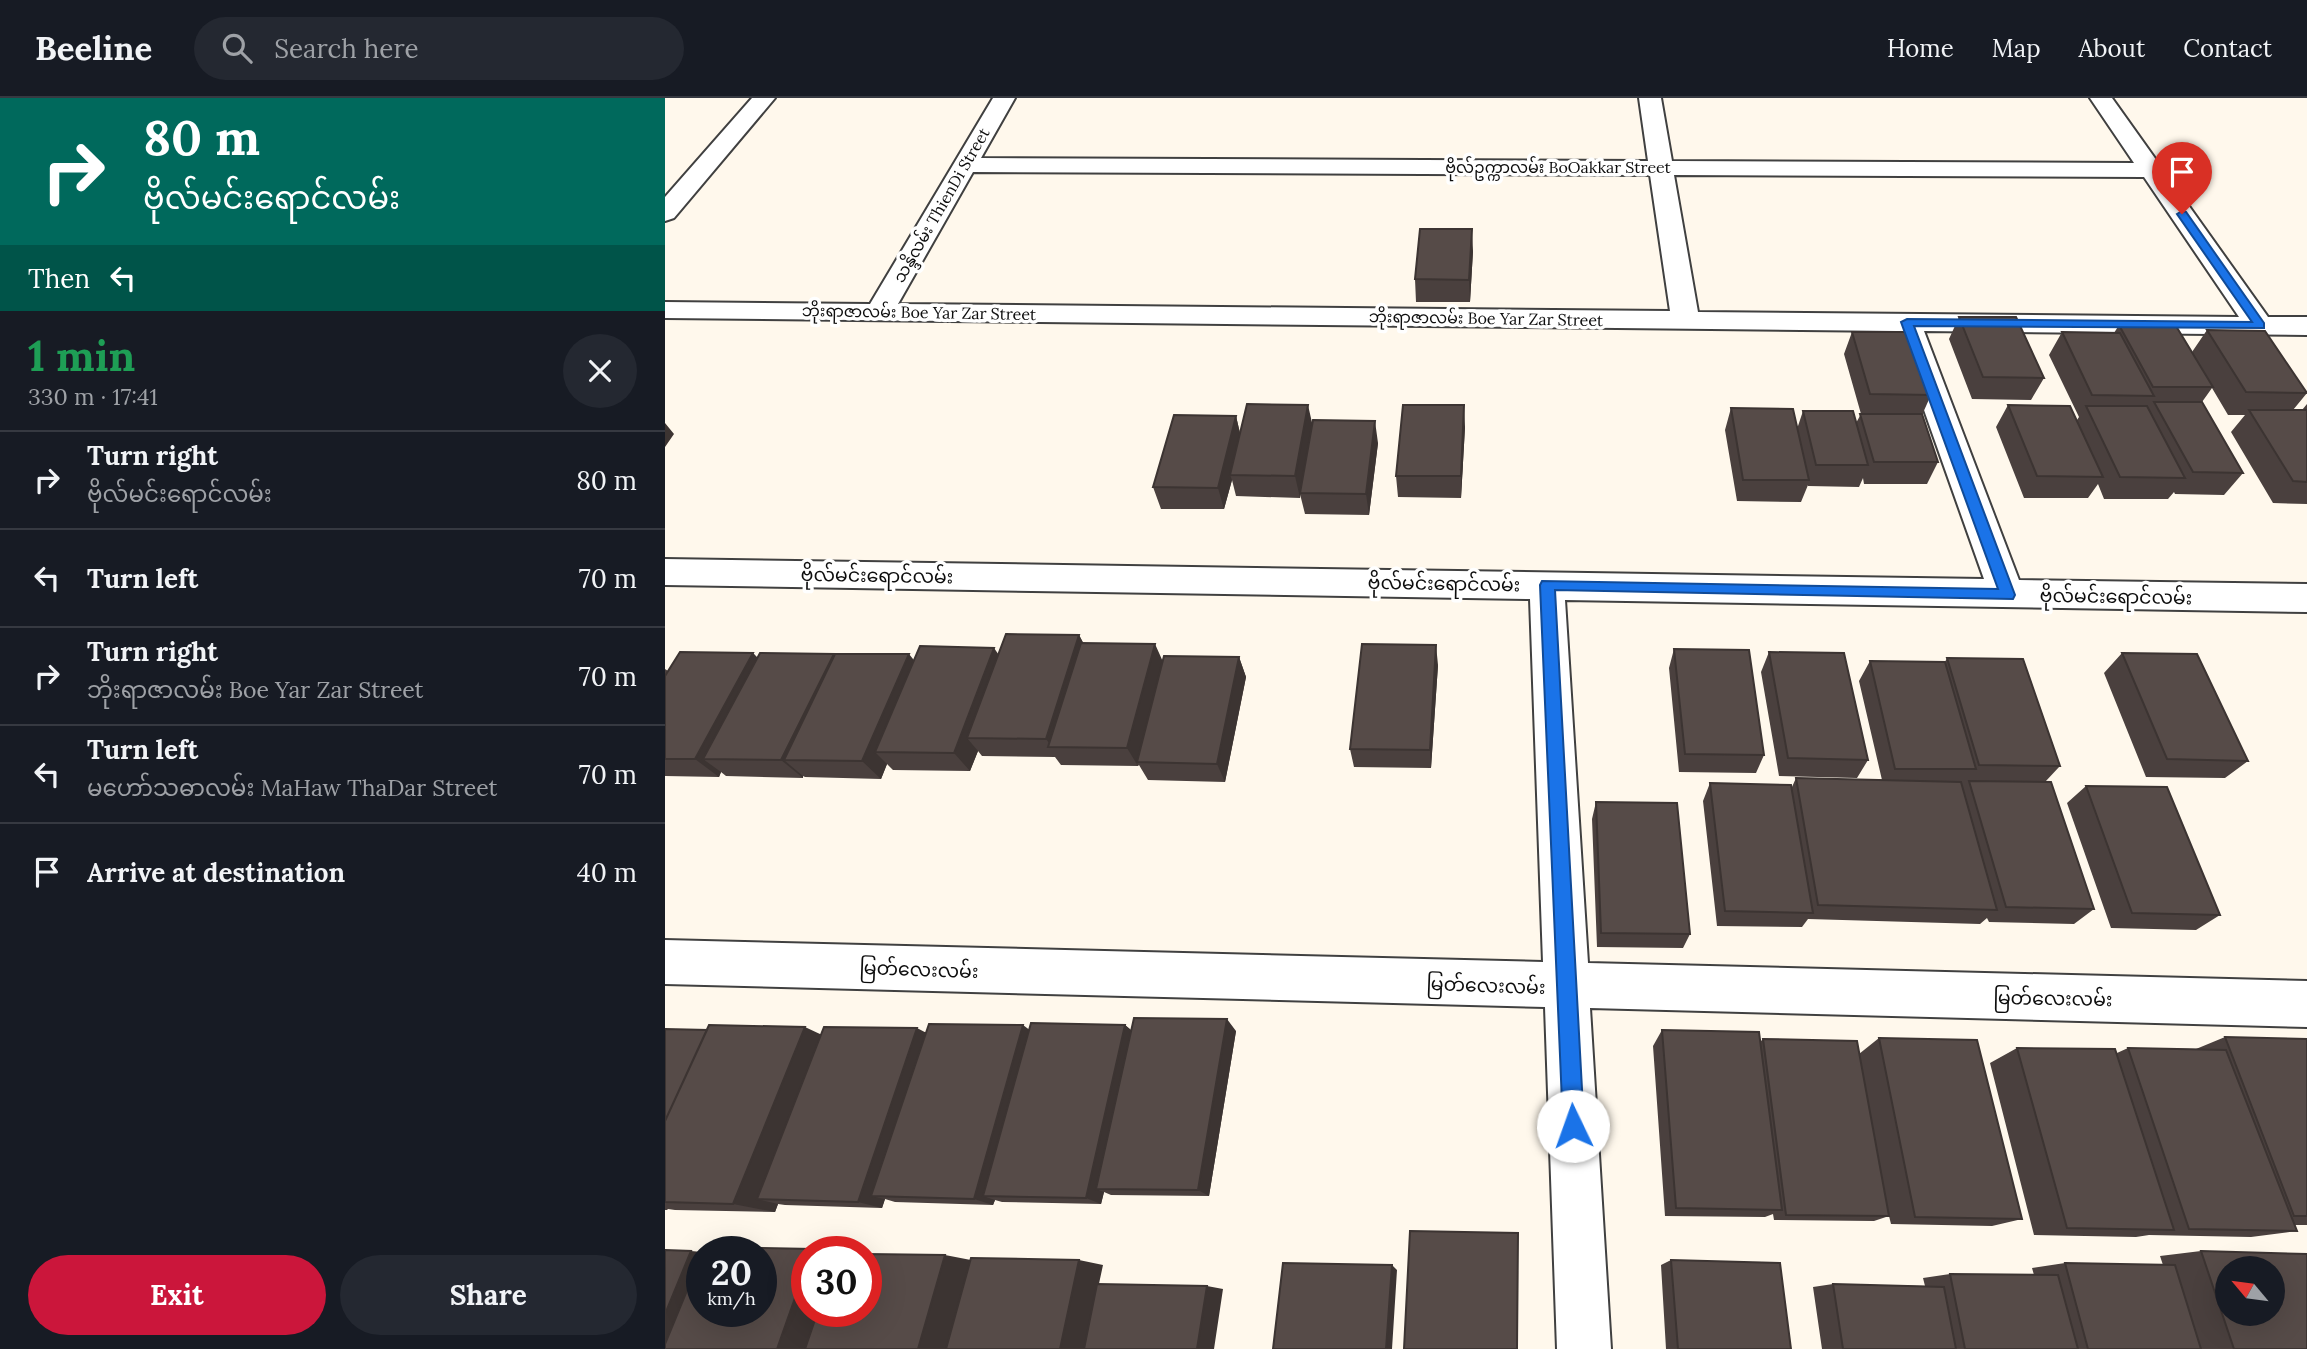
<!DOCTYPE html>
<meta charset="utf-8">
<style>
:root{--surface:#171b24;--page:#242831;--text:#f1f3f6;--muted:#9ea1a6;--line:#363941;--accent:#cb163b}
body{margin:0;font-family:Lora,"Noto Sans Myanmar",serif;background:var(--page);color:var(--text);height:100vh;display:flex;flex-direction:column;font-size:26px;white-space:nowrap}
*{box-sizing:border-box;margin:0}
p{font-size:23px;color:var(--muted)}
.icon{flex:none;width:38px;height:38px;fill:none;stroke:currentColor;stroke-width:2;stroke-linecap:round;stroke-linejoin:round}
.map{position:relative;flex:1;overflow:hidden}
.drawer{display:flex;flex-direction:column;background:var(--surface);width:665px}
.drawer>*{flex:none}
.guide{background:#00695c;color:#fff;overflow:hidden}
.needle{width:46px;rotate:299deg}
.tools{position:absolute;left:1550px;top:1158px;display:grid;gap:14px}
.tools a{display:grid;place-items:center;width:70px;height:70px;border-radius:50%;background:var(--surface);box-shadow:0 7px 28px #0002;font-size:35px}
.speed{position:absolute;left:21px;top:1138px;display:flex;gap:14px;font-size:35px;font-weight:700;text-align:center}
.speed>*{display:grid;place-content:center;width:91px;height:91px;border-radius:50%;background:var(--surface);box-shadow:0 7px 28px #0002;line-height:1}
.speed small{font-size:18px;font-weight:400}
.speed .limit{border:10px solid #d22;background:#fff;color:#111}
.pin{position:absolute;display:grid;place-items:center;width:60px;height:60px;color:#fff;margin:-72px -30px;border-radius:50% 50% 50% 0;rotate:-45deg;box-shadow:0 0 7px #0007}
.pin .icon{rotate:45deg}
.me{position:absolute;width:77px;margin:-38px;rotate:357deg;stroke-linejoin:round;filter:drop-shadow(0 0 5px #0008)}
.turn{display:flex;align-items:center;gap:24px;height:147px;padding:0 28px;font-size:32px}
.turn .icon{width:91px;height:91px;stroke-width:2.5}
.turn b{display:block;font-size:49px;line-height:60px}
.then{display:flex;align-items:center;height:66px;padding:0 28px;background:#0003;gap:14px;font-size:26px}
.round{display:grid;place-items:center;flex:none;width:74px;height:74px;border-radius:37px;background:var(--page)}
.summary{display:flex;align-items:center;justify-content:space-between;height:119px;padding:0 28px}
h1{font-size:42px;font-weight:700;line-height:52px;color:#1e9e55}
.cta{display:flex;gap:14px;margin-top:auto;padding:14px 28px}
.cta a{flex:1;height:80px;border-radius:42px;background:var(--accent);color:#fff;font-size:28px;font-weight:700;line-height:80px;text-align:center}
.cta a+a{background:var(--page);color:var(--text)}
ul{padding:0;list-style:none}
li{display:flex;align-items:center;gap:21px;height:98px;padding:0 28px;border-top:2px solid var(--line)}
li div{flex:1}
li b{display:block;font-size:26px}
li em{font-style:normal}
header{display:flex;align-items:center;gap:42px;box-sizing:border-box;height:98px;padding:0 35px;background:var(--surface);border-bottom:2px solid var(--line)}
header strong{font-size:33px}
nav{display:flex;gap:38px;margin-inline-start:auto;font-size:24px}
.search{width:490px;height:63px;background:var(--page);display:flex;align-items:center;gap:18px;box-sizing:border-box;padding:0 24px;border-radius:38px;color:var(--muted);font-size:26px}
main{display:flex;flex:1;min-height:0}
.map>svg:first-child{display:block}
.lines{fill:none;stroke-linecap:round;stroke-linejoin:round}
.minor-casing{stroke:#404040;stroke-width:4}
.minor{fill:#fff;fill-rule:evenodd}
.wall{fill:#4a403e}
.shaded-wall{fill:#3c3432}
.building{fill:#564b48;stroke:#3c3432;stroke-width:2;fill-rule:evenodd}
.route{fill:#1a73e8;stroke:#114b97;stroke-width:2}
.labels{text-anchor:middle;stroke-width:7;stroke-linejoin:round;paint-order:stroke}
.far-street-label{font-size:16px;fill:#0d0d0d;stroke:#fff}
.street-label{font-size:19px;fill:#0d0d0d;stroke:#fff}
</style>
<header>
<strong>Beeline</strong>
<div class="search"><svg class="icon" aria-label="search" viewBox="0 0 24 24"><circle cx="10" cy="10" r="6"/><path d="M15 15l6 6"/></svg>Search here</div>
<nav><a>Home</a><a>Map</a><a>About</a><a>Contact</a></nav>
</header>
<main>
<section class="drawer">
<div class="guide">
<div class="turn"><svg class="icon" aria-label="right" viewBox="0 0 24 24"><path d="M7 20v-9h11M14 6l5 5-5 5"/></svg><div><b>80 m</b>ဗိုလ်မင်းရောင်လမ်း</div></div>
<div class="then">Then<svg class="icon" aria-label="left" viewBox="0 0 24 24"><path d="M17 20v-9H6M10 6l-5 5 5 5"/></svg></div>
</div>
<div class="summary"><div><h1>1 min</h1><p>330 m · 17:41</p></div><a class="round"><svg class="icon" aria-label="close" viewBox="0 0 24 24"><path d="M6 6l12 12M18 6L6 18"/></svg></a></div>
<ul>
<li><svg class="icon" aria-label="right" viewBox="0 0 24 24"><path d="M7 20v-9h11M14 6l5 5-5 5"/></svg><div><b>Turn right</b><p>ဗိုလ်မင်းရောင်လမ်း</p></div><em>80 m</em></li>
<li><svg class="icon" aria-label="left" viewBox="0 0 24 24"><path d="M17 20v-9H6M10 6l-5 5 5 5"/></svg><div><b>Turn left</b></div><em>70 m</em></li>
<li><svg class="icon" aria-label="right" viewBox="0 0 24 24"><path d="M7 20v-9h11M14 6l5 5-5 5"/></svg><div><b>Turn right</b><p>ဘိုးရာဇာလမ်း Boe Yar Zar Street</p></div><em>70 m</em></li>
<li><svg class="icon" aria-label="left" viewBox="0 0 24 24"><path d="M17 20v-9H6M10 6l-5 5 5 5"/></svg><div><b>Turn left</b><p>မဟော်သဓာလမ်း MaHaw ThaDar Street</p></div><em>70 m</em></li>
<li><svg class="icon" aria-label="arrive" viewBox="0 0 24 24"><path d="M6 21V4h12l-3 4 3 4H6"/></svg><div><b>Arrive at destination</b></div><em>40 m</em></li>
</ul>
<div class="cta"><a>Exit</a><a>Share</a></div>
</section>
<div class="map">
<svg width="1642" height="1251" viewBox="0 0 1642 1251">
<rect width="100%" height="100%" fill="#fff8ec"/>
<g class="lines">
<defs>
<path id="minor" d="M87,0h23l-101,120 -9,3v-24z
M328,0h22l-34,60 667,3 -9,-63h22l11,63 462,2 -44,-65h22l156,219h39v18l-383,-4 95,249 288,4v28l-742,-12 23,363 719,18v46l-717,-19 21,341h-54l-12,-342 -880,-23v-44l878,22 -13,-363 -865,-14v-26l1319,20 -88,-248 -1231,-13v-16l205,2zM308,74l677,3 20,136 -772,-7zM1009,77l470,2 95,140 -541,-5z"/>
</defs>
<!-- minor casing -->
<use href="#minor" class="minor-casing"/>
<!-- minor -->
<use href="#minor" class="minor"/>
</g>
<!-- wall -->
<path class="wall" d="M808,153l-3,51h-54l-1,-23z
M1294,219l85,61 -13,22 -59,-1 -23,-60z
M1454,227l73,27 15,-22 100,63 -14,17h9l5,-6v100l-34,-1 -42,-71 14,-17h-17l-16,-27 -10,14 41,71 -19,22 -49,-1 -1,-2 -6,7h-64l-6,-15 -10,14h-64l-28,-71 12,-22 69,15 2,-3 -30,-62 13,-23 52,1z
M1187,234l79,63 -9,20 16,47 -11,22h-63l-1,-6 -4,9 -51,-1v-1l-7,17 -64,-1 -12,-71 6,-22 66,21 6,-18 53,12 5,-9 -17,-60z
M571,318l4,17 72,-8 66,18 -9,72 -64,-1 -5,-20v4l-64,-2 -4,-16 -8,29h-63l-8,-22z
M800,329l-4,71 -63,-1 -2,-21z
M414,537l4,8 80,18 76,-4 7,20 -21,105 -77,-2 -9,-15 -1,1 -77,-1 -6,-8 -73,-1 -4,-5 -8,20 -77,-1 -6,-6 -6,15 -76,-2 -2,-1v2l-77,-2 -5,-4 -2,5 -54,-1v-107l3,2 85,-18 4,5 77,-4 1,1 79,6 84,-7z
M1009,551l90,106 -8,18 -77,-1 -10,-104z
M1104,554l99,108 -11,18 -78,-2 -18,-104z
M1457,555l126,108 -23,17 -79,-1 -42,-104z
M1282,560l113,108 -15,16 49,127 -20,15 -85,-2 -2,-4 -7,6 -172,-5 -6,8 -85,-1 -14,-125 7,-18 82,4 4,-9 86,2 -23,-99 11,-20 75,1z
M773,567l-7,103 -77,-1 -4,-18z
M1421,688l134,129 -24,15 -85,-2 -44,-125z
M931,704l94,132 -7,14 -86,-1 -5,-128z
M460,927l6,5 105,1 -27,165 -98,-1 -7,-3 -3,12 -99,-2 -7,-2 -2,5 -98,-3 -10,-3 -3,9 -97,-3 -7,-1 -3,8 -100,-2 -7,-1 -1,1h-2v-181l156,5 208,-4z
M997,932l98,12 3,-3 96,15 20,-16 143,181 -30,7 -101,-2 -2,-8 -15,5 -100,-1 -1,-6 -8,3 -100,-1 -12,-170z
M1560,939l82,2v186h-13l3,6 -46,6 -102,-2 -13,2 -102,-2 -44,-172 27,-15 100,5 11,-5 68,1z
M1536,1153l106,98h-485l-9,-62 20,-3 92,2 -2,-8 27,-4 84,1 -2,-7 33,-5 98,2 -3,-9z
M1006,1162l120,89h-125l-5,-84z"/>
<!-- shaded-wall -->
<path class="shaded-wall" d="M807,131l1,22 -3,51 -1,-22z
M643,307l5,22 -13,71 -5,-22z
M799,307l1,22 -4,71v-22z
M571,318l5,22 -11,37 2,5 -8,29 -6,-21z
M710,323l3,22 -9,72 -3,-21z
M0,325l9,11 -9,13z
M414,537l11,20 -38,92 -6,-8z
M490,546l9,20 -27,98 1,4 -11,-18z
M771,547l2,20 -7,103 -1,-18z
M329,550l14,20 -41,70 11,13 -8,20 -16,-18z
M88,555l20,20 -70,86 18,13 -2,5 -24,-18z
M169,556l18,19 -68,87 19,16v2l-22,-18z
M244,556l16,20 -50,78 12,12 -6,15 -19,-18z
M574,559l7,20 -21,105 -8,-18z
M562,921l9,12 -27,165 -11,-6z
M358,927l16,12 -56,159 12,4 -2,5 -19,-6z
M460,927l13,11 -42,153 8,3 -3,12 -15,-6z
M140,929l34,16 -82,156 21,5 -3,8 -42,-8z
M252,930l21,11 -67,157 14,3 -3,9 -24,-6z
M26,1153l11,1v59l-37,38v-35z
M280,1157l31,6 -25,88h-33z
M414,1162l24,5 -18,84h-25z
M142,1166v47h24l-12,38h-42z
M727,1167l5,5 -5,79h-6z
M542,1188l16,3 -9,60h-17z"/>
<!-- building -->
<path class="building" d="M755,131h52l-3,51 -54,-1z
M1294,219h57l28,61 -61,-1z
M1454,227l57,1 37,61h-60z
M1542,232l58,1 42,62 -61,-1z
M1187,234h58l21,63 -61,-1z
M1397,234l58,1 34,63 -62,-1z
M1489,304h48l41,71 -50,-1z
M582,306l61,1 -13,71 -65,-1z
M738,307h61l-3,71h-65z
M1343,307l62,1 33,71 -66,-1z
M1421,308h61l38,72 -65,-1z
M1066,310l62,1 16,71h-66z
M1584,312h58v72l-14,-1z
M1138,313h50l15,54h-52z
M1195,316h62l16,48h-64z
M509,317l62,1 -18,72 -65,-1z
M648,322l62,1 -9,73 -66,-1z
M341,536l73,1 -33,104 -79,-1z
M416,545l74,1 -28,104 -79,-1z
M697,546l74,1 -6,105 -80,-1z
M255,548l74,2 -40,105 -79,-1z
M1009,551l75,1 15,105 -79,-1z
M15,554l73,1 -58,106h-30v-83z
M1104,554l75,1 24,107 -80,-2z
M95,555l74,1 -53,106 -78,-1z
M1457,555l75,1 51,107 -81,-2z
M170,556h74l-47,107 -78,-1z
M499,558l75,1 -22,107 -80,-2z
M1282,560l76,1 37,107 -81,-1z
M1205,563l75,1 31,107h-81z
M1131,680l165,4 36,128 -179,-5z
M1304,683l82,1 43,127 -88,-2z
M1045,685l81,2 22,128 -88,-2z
M1421,688l81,1 53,128 -88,-2z
M931,704l81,1 13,131 -89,-1z
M469,920l93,1 -29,171 -102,-1z
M366,925l94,2 -39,173 -103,-2z
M264,926l94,1 -49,174 -103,-3z
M44,927l96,2 -72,177 -68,-2v-81z
M159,929l93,1 -59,174 -101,-3z
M0,931l42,1 -42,91z
M997,932l97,2 23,178 -106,-2z
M1560,939l82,2v177h-13z
M1214,940l98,2 45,179 -107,-2z
M1098,941l94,2 32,175 -103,-1z
M1352,950l98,1 59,181 -107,-2z
M1463,950l98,2 71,181 -108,-2z
M745,1133l108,2 -1,116h-113z
M39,1149l108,2 -1,2h-4v13l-30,85h-112v-5l37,-90v57h59v-60h-58z
M0,1152l26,1 -26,63z
M1536,1153l106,3v95h-73zM1563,1171h45v45h-45z
M201,1156l79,1 -27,94h-113l13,-38h48z
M306,1160l108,2 -19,89h-114z
M1006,1162l109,3 11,86h-113z
M618,1165l109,2 -6,84h-113z
M1400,1165l110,2 26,84h-113z
M1285,1176l108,1 20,74h-113z
M432,1186l110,2 -10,63h-113z
M1168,1186l111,3 12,62h-113z"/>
<!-- route -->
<path class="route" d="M1517,113l4,1 78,111v5l-350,-2 101,269 -2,4 -458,-9 29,536 -3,7 -8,3 -7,-3 -3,-7 -23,-541 2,-4 456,8 -97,-267 6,-3 345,3 -75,-108z"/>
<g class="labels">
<!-- far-street labels -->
<g class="far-street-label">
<text x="893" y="75">ဗိုလ်ဥက္ကာလမ်း BoOakkar Street</text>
<text transform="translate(276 107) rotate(-60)" y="6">သန္ဒိလမ်း ThienDi Street</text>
<text transform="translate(254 214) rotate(1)" y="6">ဘိုးရာဇာလမ်း Boe Yar Zar Street</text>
<text transform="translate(821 220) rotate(1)" y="6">ဘိုးရာဇာလမ်း Boe Yar Zar Street</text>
</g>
<!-- street labels -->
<g class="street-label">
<text transform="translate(212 477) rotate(1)" y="7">ဗိုလ်မင်းရောင်လမ်း</text>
<text transform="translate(779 485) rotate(1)" y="7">ဗိုလ်မင်းရောင်လမ်း</text>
<text transform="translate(1451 498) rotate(1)" y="7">ဗိုလ်မင်းရောင်လမ်း</text>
<text transform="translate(254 871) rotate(2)" y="7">မြတ်လေးလမ်း</text>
<text transform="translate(821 887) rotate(2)" y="7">မြတ်လေးလမ်း</text>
<text transform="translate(1388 900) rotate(1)" y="7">မြတ်လေးလမ်း</text>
</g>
</g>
</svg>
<div class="tools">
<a><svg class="needle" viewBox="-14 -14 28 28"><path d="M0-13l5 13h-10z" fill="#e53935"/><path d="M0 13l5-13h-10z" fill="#9ea1a6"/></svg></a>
</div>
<div class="speed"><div>20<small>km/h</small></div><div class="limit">30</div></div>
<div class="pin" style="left:1517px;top:116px;background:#d93025"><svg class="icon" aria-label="arrive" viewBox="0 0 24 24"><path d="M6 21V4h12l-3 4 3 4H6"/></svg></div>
<svg class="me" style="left:908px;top:1028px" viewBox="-20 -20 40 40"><circle r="19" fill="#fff"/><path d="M0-13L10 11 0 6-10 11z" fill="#1a73e8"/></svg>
</div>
</main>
